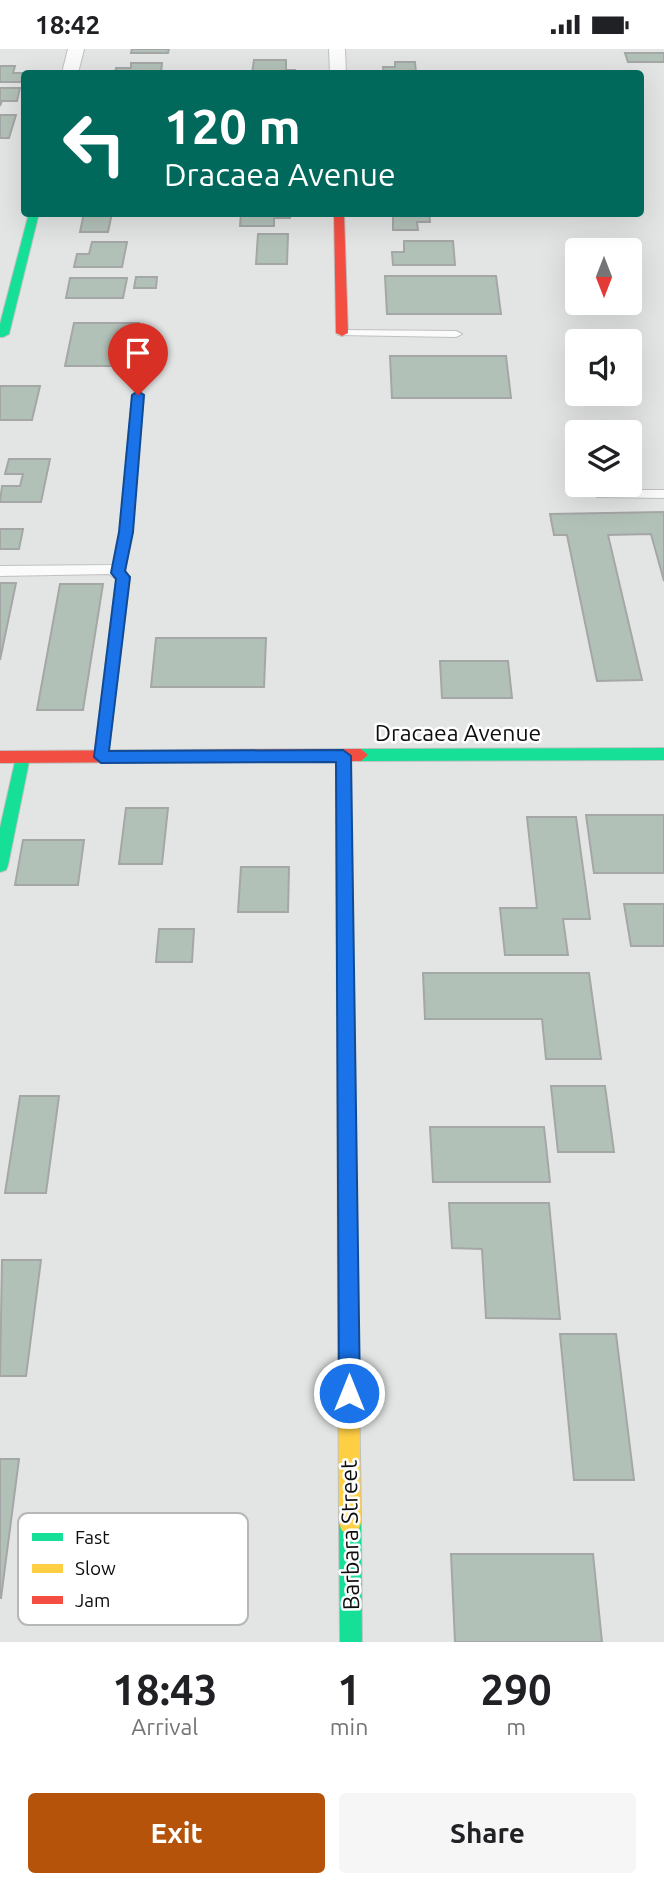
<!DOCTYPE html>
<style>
:root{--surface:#fff;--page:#f6f6f6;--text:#202124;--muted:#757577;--accent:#b45309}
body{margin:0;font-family:Ubuntu,sans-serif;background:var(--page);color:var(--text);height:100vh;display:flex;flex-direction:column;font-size:26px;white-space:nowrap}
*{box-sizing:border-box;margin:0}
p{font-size:23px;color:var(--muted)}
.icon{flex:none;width:38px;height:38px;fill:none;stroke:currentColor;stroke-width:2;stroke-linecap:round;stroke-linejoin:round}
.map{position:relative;height:1593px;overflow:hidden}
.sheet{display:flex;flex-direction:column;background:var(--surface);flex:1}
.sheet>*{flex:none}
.guide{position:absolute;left:21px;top:21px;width:623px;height:147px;border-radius:7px;box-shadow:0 7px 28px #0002;background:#00695c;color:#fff;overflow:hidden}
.needle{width:46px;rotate:180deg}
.fabs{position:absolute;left:565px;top:189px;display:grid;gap:14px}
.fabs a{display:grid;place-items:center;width:77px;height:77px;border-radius:7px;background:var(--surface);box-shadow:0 7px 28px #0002;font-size:35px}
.pin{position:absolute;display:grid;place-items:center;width:60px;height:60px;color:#fff;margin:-72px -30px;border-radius:50% 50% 50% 0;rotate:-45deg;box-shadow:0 0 7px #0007}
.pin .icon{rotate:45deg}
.me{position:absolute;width:77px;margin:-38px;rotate:0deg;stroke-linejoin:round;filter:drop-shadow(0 0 5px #0008)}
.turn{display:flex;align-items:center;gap:24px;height:147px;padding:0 28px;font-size:32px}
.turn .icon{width:91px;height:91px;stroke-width:2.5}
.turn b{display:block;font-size:49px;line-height:60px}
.eta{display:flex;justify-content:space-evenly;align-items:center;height:119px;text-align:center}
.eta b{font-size:42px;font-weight:600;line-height:49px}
.primary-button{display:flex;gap:14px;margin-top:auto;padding:14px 28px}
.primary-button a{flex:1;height:80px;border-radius:7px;background:var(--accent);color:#fff;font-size:28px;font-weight:600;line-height:80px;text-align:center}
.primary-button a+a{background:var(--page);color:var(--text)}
.status{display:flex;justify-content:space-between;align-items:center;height:49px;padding:0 35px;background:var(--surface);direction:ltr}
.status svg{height:19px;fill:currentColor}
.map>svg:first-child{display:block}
.building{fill:#b2c1b8;stroke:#a5a7a6;stroke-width:2}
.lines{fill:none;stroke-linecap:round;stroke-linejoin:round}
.lane-casing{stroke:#bfc1c0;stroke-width:2}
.street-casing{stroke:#bfc1c0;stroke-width:2}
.fast-casing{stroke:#bfc1c0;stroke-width:2}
.slow-casing{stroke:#bfc1c0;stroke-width:2}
.jam-casing{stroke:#bfc1c0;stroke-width:2}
.lane{fill:#fbfbfb;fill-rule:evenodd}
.street{fill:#fbfbfb;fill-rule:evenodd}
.fast{fill:#16e098;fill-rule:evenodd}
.slow{fill:#ffcf43;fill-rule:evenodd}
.jam{fill:#f24e42;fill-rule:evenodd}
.route{fill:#1a73e8;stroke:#114b97;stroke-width:2}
.labels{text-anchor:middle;stroke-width:5;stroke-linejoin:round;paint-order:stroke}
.street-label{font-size:23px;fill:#0d0e0d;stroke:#fff}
.key{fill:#fff;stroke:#b6b7b6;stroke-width:2}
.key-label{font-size:19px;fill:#0d0e0d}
</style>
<div class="status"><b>18:42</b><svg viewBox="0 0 49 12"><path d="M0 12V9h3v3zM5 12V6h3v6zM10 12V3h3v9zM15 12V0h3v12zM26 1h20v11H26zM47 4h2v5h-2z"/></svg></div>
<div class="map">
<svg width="664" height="1593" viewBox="0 0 664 1593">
<rect width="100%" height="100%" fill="#e3e5e4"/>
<!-- building -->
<path class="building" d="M132,0h37l-1,4h-37z
M625,4h39v9h-36z
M254,11h32v10h9v3h-43z
M395,13h20l1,11h-32l-1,-6h12z
M131,14h31l-1,10h-46l1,-5h15z
M0,17h15l-2,7h11l-3,9h-21z
M0,39h20l-3,13h-15l-2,5z
M0,66h16l-7,23h-9z
M84,164h28l-4,19h-28z
M241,164h49v5h-16v8h-34z
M393,164h36l1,9h-13l1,8h-25z
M258,185h30l-1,30h-31z
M404,192h49l2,24h-62l-1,-13h12z
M92,193h35l-5,25h-48l3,-13h12z
M385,227h111l5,38h-114z
M136,228h21l-1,11h-22z
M70,229h57l-4,20h-57z
M74,274h65l-7,43h-67z
M390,307h116l5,42h-119z
M0,337h40l-8,34h-32z
M9,410h41l-9,43h-41l2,-16h18l3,-12h-18z
M664,463v69l-13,-47 -43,1 34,145 -45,1 -30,-146h-13l-4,-21z
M0,480h23l-4,20h-19z
M0,534h16l-16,77z
M60,535h43l-20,126h-46z
M156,589h110l-2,49h-113z
M440,612h68l4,37h-70z
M126,759h42l-6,56h-43z
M586,766h78v58h-70z
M527,768h49l14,102h-27l5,36h-63l-5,-47h37z
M23,791h61l-6,45h-63z
M241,818h48l-1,45h-50z
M624,855h40v42h-33z
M159,880h35l-2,33h-36z
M423,924h166l12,86h-55l-4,-40h-117z
M551,1037h54l9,66h-56z
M20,1047h39l-13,97h-41z
M430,1078h114l6,55h-117z
M449,1154h100l11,116 -74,-1 -4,-69 -30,-1z
M2,1211h39l-15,116h-26z
M560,1285h56l18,146h-60z
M0,1410h19l-18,139h-1z
M451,1505h142l9,88h-147z"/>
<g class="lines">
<defs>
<path id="lane" d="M342,281l114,1 6,3 -6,3 -118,-2v-4z
M138,342l6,4 -12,137 -7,40 5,5 -22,180 -7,6 -7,-6 22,-178 -7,-5 -109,2v-10l113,-1 7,-33 12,-137z
M601,441h63v8l-67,-1 -2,-3z"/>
<path id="street" d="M68,0h16l-6,24h-16z
M329,0h16l1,24h-16z"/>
<path id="fast" d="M29,164h10l-30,121 -6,3h-3v-13z
M664,699v12l-303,1 -7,-6 7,-6z
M343,701l7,6 8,552 -3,7 -7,3 -7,-3 -3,-7 -2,-552z
M23,702l7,6 -22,108 -2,5 -6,2v-44l16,-71z
M350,1463l8,3 3,8 1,119h-22l-1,-119 3,-8z"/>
<path id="slow" d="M348,1249l7,3 3,7 3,215 -3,8 -8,3 -8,-3 -3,-8 -1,-215 3,-7z"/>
<path id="jam" d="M334,164h10l4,120 -6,3 -6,-3z
M361,700l7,6 -7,6 -361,2v-12z"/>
</defs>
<!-- lane casing -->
<use href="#lane" class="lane-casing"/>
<!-- street casing -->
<use href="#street" class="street-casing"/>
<!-- fast casing -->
<use href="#fast" class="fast-casing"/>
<!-- slow casing -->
<use href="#slow" class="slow-casing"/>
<!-- jam casing -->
<use href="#jam" class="jam-casing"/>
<!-- lane -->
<use href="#lane" class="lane"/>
<!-- street -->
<use href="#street" class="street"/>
<!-- fast -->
<use href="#fast" class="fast"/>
<!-- slow -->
<use href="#slow" class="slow"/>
<!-- jam -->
<use href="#jam" class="jam"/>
</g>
<!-- route -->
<path class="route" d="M138,342l6,4 -11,137 -8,39 5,6 -21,174 234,-1 8,6 9,637 -4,7 -7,3 -7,-3 -3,-7 -3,-631 -235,1 -7,-6 22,-178 -5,-6 8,-41 13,-137z"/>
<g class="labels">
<!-- street labels -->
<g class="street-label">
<text x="458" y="692">Dracaea Avenue</text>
<text transform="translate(350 1486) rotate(-91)" y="8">Barbara Street</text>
</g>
</g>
<!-- legend -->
<rect x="18" y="1464" width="230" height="112" rx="10" class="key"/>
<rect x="32" y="1484" width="31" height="8" fill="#16e098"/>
<rect x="32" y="1515" width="31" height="9" fill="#ffcf43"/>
<rect x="32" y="1547" width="31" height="8" fill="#f24e42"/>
<g class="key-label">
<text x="75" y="1495">Fast</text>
<text x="75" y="1526">Slow</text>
<text x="75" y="1558">Jam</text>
</g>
</svg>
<div class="fabs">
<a><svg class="needle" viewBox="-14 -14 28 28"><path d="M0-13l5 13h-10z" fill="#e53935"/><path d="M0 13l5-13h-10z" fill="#757577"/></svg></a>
<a><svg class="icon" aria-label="sound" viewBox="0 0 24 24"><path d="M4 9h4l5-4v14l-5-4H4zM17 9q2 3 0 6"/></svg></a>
<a><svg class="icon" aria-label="layers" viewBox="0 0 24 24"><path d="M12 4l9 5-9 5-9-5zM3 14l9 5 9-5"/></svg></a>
</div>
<div class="pin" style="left:138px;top:346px;background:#d93025"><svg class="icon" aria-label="arrive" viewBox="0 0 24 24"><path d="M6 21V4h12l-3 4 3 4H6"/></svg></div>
<svg class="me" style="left:349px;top:1344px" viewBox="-20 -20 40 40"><circle r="17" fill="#1a73e8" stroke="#fff" stroke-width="3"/><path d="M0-11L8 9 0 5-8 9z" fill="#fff"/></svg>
<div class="guide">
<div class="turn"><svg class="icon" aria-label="left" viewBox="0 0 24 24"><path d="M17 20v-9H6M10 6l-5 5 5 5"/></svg><div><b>120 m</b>Dracaea Avenue</div></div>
</div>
</div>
<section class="sheet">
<div class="eta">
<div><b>18:43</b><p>Arrival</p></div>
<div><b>1</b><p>min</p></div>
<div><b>290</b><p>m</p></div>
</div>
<div class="primary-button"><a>Exit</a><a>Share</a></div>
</section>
